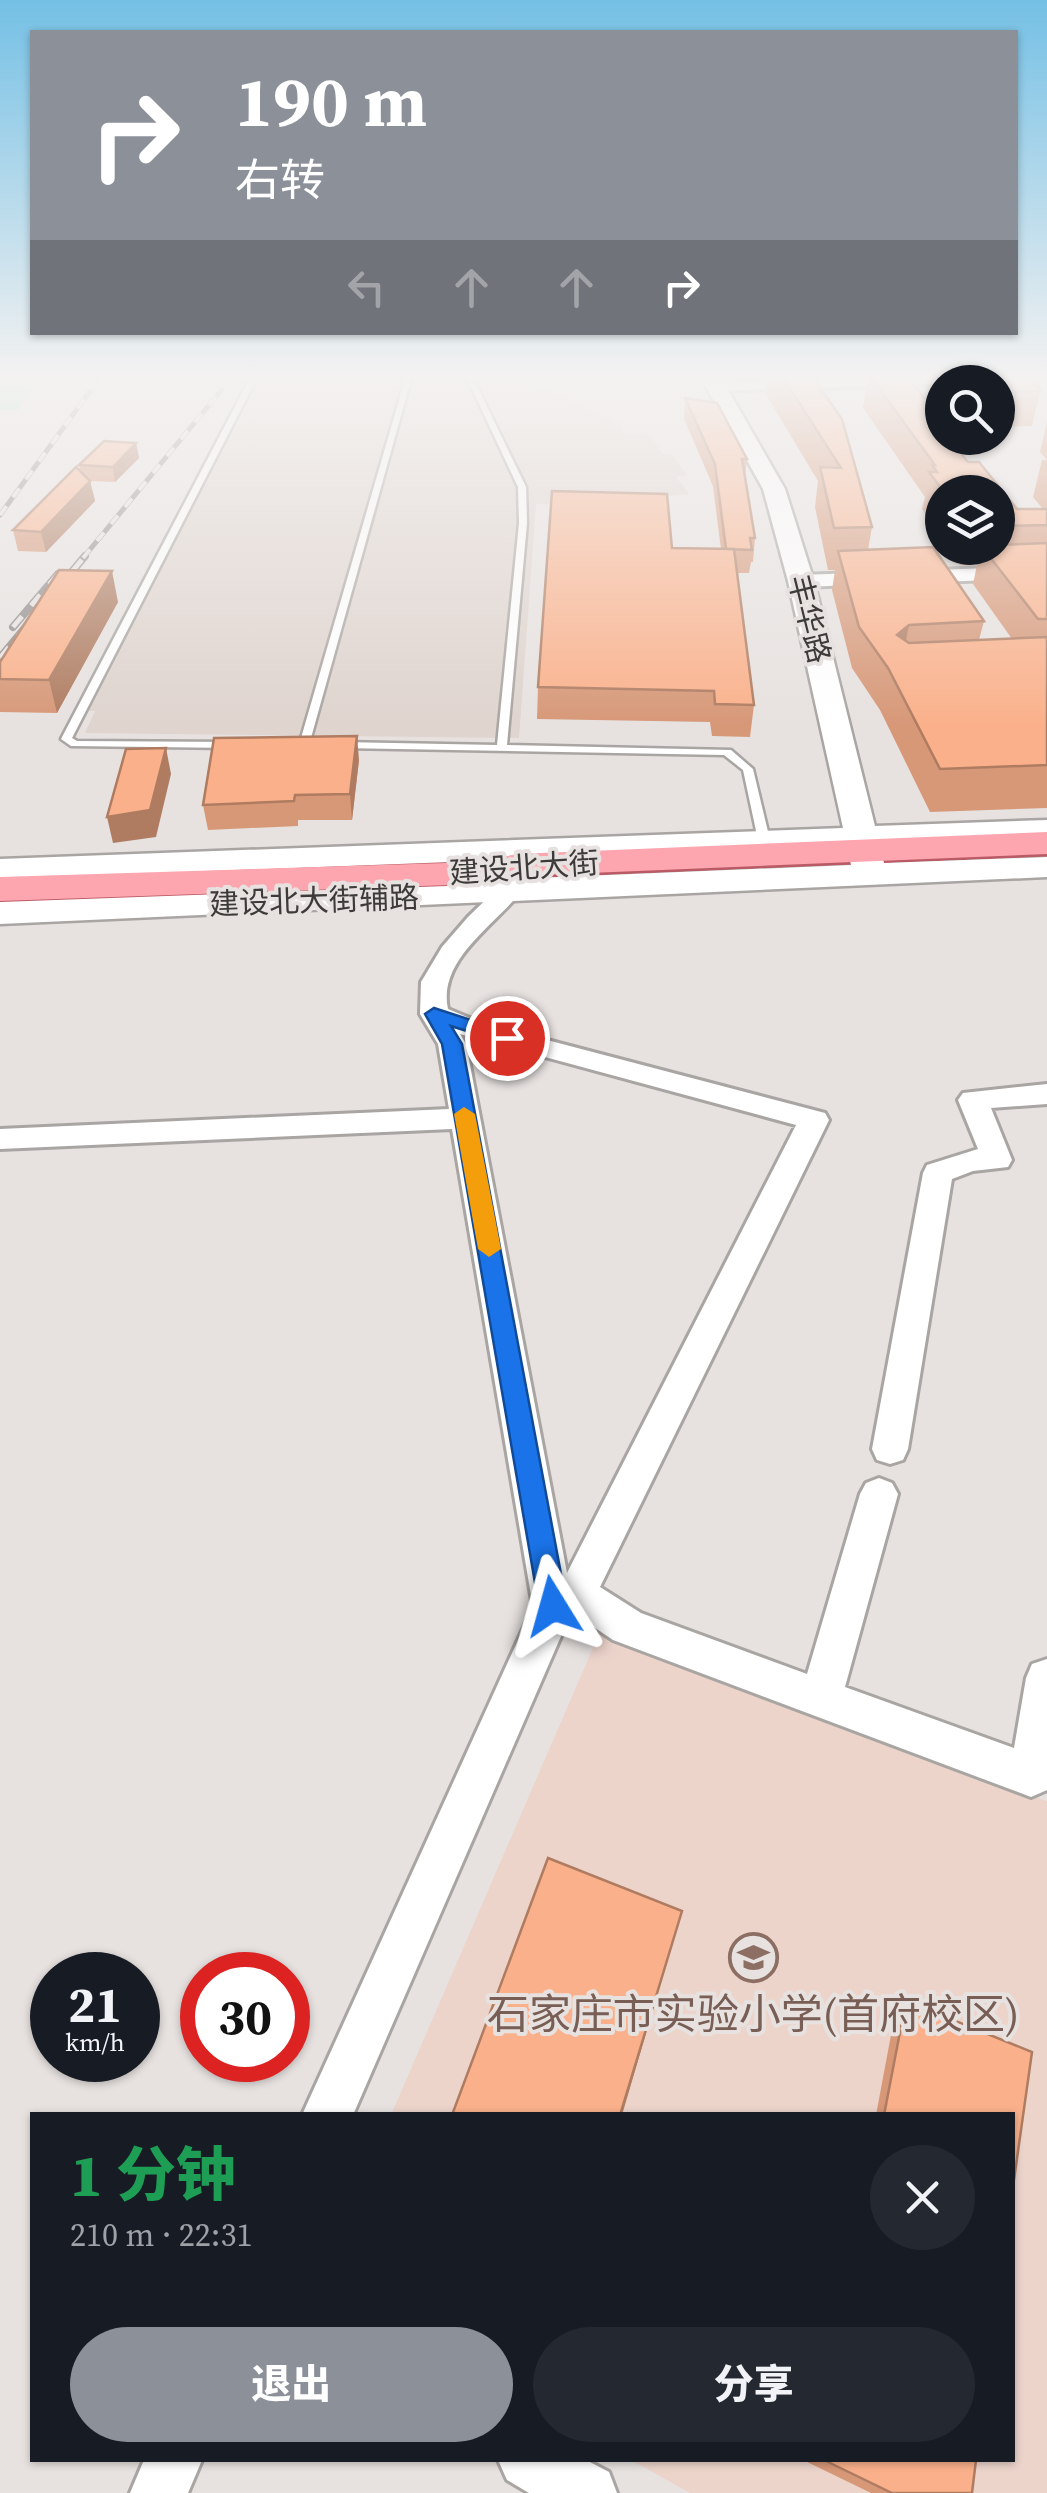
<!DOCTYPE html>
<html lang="zh">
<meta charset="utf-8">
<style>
:root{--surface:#171b24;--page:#242831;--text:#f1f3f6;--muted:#9ea1a6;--accent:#8c9099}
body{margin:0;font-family:"Source Serif 4","Noto Sans SC",serif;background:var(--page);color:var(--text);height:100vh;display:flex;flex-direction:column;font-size:38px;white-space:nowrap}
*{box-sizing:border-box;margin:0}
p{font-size:32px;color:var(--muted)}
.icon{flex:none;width:55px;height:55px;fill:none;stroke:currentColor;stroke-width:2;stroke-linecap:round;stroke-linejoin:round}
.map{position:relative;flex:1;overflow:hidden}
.drawer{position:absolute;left:30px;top:2112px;width:985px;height:350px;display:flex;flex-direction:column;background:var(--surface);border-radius:0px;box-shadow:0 2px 8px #0004}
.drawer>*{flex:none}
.guide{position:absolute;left:30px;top:30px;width:988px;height:305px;border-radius:0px;box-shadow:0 2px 8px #0004;background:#8c9099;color:#fff;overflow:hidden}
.tools{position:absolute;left:925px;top:365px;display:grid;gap:20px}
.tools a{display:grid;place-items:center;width:90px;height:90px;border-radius:50%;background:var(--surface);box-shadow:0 2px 8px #0004;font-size:50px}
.speed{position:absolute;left:30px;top:1952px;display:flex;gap:20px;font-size:50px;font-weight:700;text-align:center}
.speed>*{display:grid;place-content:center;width:130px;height:130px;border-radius:50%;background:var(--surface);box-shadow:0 2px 8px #0004;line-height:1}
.speed small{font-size:25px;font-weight:400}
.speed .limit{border:15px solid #d22;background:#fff;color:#111}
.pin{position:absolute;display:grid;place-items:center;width:85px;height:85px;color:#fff;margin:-42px;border:5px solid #fff;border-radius:50%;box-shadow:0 2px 10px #0007}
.me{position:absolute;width:110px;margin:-55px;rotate:352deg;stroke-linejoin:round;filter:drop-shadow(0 0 8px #0008)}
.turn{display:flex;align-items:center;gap:35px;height:210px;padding:0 40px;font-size:45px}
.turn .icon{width:130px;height:130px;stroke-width:2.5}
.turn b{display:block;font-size:70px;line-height:85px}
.lanes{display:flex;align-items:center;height:95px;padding:0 40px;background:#0003;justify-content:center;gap:50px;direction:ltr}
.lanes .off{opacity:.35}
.round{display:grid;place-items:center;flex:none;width:105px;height:105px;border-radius:52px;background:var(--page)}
.headline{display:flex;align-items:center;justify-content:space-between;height:170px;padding:0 40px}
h1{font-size:60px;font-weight:800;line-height:75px;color:#1e9e55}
.primary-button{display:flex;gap:20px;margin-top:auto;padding:20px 40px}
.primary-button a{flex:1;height:115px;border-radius:60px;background:var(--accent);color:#fff;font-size:40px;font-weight:800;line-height:115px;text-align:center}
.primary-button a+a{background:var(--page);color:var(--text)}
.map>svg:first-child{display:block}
.built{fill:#dfd4ce}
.education{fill:#ecd4cb}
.green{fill:#9de5b9}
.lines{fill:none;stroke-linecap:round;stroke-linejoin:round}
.lane-casing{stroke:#a9a5a2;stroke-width:5}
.street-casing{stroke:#a9a5a2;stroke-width:6}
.secondary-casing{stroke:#a9a5a2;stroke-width:5}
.primary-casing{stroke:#ba5a64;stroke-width:5}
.lane{fill:#fff;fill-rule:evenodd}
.street{fill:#fff;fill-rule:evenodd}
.secondary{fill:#fff;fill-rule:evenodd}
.primary{fill:#fea6b0;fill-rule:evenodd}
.rail-far1-casing{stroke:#918d8c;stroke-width:5}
.rail-casing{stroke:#918d8c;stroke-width:8}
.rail-far1{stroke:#e7e2e0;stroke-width:4;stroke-dasharray:11;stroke-linecap:butt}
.rail{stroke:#e7e2e0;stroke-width:5;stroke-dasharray:14;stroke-linecap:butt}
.wall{fill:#d79878}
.shaded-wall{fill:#af7c61}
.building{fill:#fab18b;stroke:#af7c61;stroke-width:2.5}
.route{fill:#1a73e8;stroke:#114b97;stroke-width:2.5}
.slow{fill:#f59e0b}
.labels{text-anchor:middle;stroke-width:8;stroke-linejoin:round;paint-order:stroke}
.far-street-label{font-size:30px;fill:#3d3b3a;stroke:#e7e2e0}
.near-education-label{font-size:42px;fill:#785e54;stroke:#e7e2e0}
</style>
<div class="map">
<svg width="1047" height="2493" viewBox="0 0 1047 2493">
<rect width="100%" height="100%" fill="#e7e2e0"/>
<!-- built -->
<path class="built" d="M259,376h261l100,48 4,10 23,-1 16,21h8l16,21 -11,2 13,17 -22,2 -21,9 -110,-1 -17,234 -434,-5 10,-22h-6z"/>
<!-- education -->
<path class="education" d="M602,1627l445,174v692h-357l-59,-33h381v-345h-621z"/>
<!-- green -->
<path class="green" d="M0,376h40l-23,34h-17z"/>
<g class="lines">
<defs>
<path id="lane" d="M251,376h7l-186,362 5,3 156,1 5,3 -5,3 -162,-2 -10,-7z
M406,376h6l-103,369 -9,2 -1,-2z
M466,376h6l54,111 1,36 -20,222 224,5 22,19 17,71 -2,2h-8l-2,-2 -15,-70 -19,-15 -383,-7 -5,-3 5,-3 156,3 22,-222 -1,-36z"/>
<path id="street" d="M900,376h147l-7,4 -324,11 -7,-4 7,-4z
M1047,566v12l-246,9 -9,-6 9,-6z
M511,882l12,7c-26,35 -86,70 -75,120l31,13 346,91 4,7 -229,467 41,26 166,61 53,-180 6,-11 13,-5 13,5 6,11 -53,193 169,61 12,-70 6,-14 15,-5v131l-16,7 -418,-157 -37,-25 -8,5 -215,495h-51l231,-508 -81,-478 -452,20v-20l449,-20 -11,-65 -18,-30 1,-32 21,-35 26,-30 34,-33zM460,1034l336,91 -229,448 -101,-529z
M1047,1084v20l-56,4 21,52 -4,7 -35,4 -21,8 -44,270 -5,11 -13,4 -13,-4 -5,-11 51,-276 4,-8 51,-16 -20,-49 5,-7z
M144,2460h58l-14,33h-58z
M498,2460h88l23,12 8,21h-88l-22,-13z"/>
<path id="secondary" d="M700,376h20l65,113 29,92 61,245 172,-6v20l-167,6 4,17 163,-6v20l-1047,47v-22l474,-17 37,-6 340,-14 -4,-18 -847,32v-20l843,-31 -55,-247 -25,-92z"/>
<path id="primary" d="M1047,832v22l-530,22 -39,8 -478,17v-24l478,-15 39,-8z"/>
</defs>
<!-- lane casing -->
<use href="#lane" class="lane-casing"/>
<!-- street casing -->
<use href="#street" class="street-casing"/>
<!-- secondary casing -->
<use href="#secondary" class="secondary-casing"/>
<!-- primary casing -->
<use href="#primary" class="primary-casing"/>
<!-- lane -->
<use href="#lane" class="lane"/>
<!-- street -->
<use href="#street" class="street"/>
<!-- secondary -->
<use href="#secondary" class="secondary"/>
<!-- primary -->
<use href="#primary" class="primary"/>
<defs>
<path id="rail-far1" d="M0,515l101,-139
M83,558l150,-182"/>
<path id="rail" d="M55,592l30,-36
M13,627l45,-53
M0,658l29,-35"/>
</defs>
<!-- rail-far1 casing -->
<use href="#rail-far1" class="rail-far1-casing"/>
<!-- rail casing -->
<use href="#rail" class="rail-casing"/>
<!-- rail-far1 -->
<use href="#rail-far1" class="rail-far1"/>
<!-- rail -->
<use href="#rail" class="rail"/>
</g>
<!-- wall -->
<path class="wall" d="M754,376h58l60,151 -4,23 116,71 -5,19 33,-1 -39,-55 4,-19h-17l-12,-17h50v-56h-56v47l-20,-30 3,-12 -62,-89 5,-32h39l21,26 -1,4 3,3 -1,5 39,48 49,47h26l-10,-12 9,-37h5l-7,-8 7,-30v386l-117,4 -50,-102 -28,-42 -20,-78 3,-20h-7l-13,-63 3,-26 -53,-88 2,-16z
M965,376h79l-12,50 -33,1 -1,-1v-44h-34z
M685,398l62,61 -2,18 10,61 -2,24h-2l-2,11h-12l17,132 -4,32 -38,-1 -2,-14 -173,-3 1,-32 134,-139 49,1 -8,-63 -29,-67z
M136,443l3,15 -24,24 -25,-1 5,20 -49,51 -28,-1 -5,-21 67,-59 -1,-6z
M118,602l-61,111 -57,-1v-50z
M359,760l-7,60h-54v6l-90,4 -5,-25z
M906,2001l106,114h-136l18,-96z
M803,2460h173l-4,33h-101z"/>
<!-- shaded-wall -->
<path class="shaded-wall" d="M136,443l3,15 -24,24 -2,-15z
M90,481l5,20 -49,51 -5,-20z
M112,571l6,31 -61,111 -8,-33z
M909,625l-8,41 -4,-31z
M357,736l2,24 -7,60 -2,-26z
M166,748l5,26 -15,63 -43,6 -6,-26z
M682,1911l-60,204h-2z"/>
<!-- building -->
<path class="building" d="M782,376h30l30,43 30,108 -38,1 -14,-61 21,1z
M870,376h37l21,26h-4l6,7h-5l17,22v7h6l20,24h11l38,47h30v16l-49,1v-34h-54l-15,-20h8l-5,-7h3z
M992,376h33l15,15 -34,1z
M685,398l32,5 30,56h-5l13,79h-5l2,12 -26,-1 -11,-85z
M104,441l32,2 -23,24 -34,-2z
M76,467l14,14 -49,51 -28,-2z
M552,491l115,3 5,54 62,1 20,156 -39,-1 -1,-13 -176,-4z
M1047,543v76h-9l-55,-71h15v-3z
M933,547l51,74 -75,4 -12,10 12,8 138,-6v128l-107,4 -52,-101 -29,-41 -21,-76z
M59,570l53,1 -63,109 -49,-1v-17z
M357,736l-7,58 -55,1 -1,6 -91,4 11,-67z
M166,748l-16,62 -43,7 19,-68z
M548,1858l134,53 -62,204h-168z
M906,2001l126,51 -20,142v-79h-128z
M824,2460h152l-4,33h-80z"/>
<!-- sky -->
<linearGradient id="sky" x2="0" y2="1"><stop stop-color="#74c0e5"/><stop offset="0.52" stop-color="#f4f2f1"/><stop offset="1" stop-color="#f4f2f1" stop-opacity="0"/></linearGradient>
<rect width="1047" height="725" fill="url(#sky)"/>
<!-- route -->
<path class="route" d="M434,1008l80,26 3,4 -10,6 -56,-18 11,18 105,562 -4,9 -10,4 -10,-4 -4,-9 -97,-562 -17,-30z"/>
<!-- slow -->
<path class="slow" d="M464,1107l11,7 26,135 -12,8 -11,-8 -24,-135z"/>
<!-- icons -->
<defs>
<symbol id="school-ring" viewBox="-11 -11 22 22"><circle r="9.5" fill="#e7e2e0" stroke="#8d6e63" stroke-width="1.5"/><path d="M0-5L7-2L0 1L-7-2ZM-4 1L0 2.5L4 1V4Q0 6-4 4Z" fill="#8d6e63"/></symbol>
</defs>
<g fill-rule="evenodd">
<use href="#school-ring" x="726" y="1930" width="55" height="55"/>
</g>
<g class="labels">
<!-- far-street labels -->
<g class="far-street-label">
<text transform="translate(809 619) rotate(76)" y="10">丰华路</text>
<text transform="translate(524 868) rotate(-4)" y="10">建设北大街</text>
<text transform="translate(314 901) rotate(-2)" y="10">建设北大街辅路</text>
</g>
<!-- near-education labels -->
<g class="near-education-label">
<text x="753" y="2029">石家庄市实验小学(首府校区)</text>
</g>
</g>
</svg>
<div class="tools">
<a><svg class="icon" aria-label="search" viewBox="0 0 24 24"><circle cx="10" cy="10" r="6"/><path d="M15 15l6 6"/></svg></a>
<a><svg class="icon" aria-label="layers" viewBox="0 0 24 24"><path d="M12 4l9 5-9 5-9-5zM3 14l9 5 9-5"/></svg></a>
</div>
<div class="speed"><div>21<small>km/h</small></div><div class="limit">30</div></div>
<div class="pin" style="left:507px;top:1038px;background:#d93025"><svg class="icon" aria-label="arrive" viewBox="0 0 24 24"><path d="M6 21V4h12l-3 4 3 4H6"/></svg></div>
<svg class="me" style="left:553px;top:1606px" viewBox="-20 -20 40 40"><path d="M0-17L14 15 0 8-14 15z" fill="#1a73e8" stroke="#fff" stroke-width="4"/></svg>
<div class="guide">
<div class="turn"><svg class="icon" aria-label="right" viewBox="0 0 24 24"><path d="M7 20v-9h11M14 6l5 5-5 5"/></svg><div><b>190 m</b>右转</div></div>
<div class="lanes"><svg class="icon off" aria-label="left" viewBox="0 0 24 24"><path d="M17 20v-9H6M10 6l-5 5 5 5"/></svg><svg class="icon off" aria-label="ahead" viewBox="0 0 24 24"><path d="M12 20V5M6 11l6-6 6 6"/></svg><svg class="icon off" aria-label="ahead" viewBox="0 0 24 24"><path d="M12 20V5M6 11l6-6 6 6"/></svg><svg class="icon" aria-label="right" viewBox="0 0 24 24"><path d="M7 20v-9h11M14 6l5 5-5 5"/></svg></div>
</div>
<section class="drawer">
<div class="headline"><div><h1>1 分钟</h1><p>210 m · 22:31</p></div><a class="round"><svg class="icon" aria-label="close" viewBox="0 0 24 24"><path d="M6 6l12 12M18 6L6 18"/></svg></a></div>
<div class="primary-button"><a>退出</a><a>分享</a></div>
</section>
</div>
